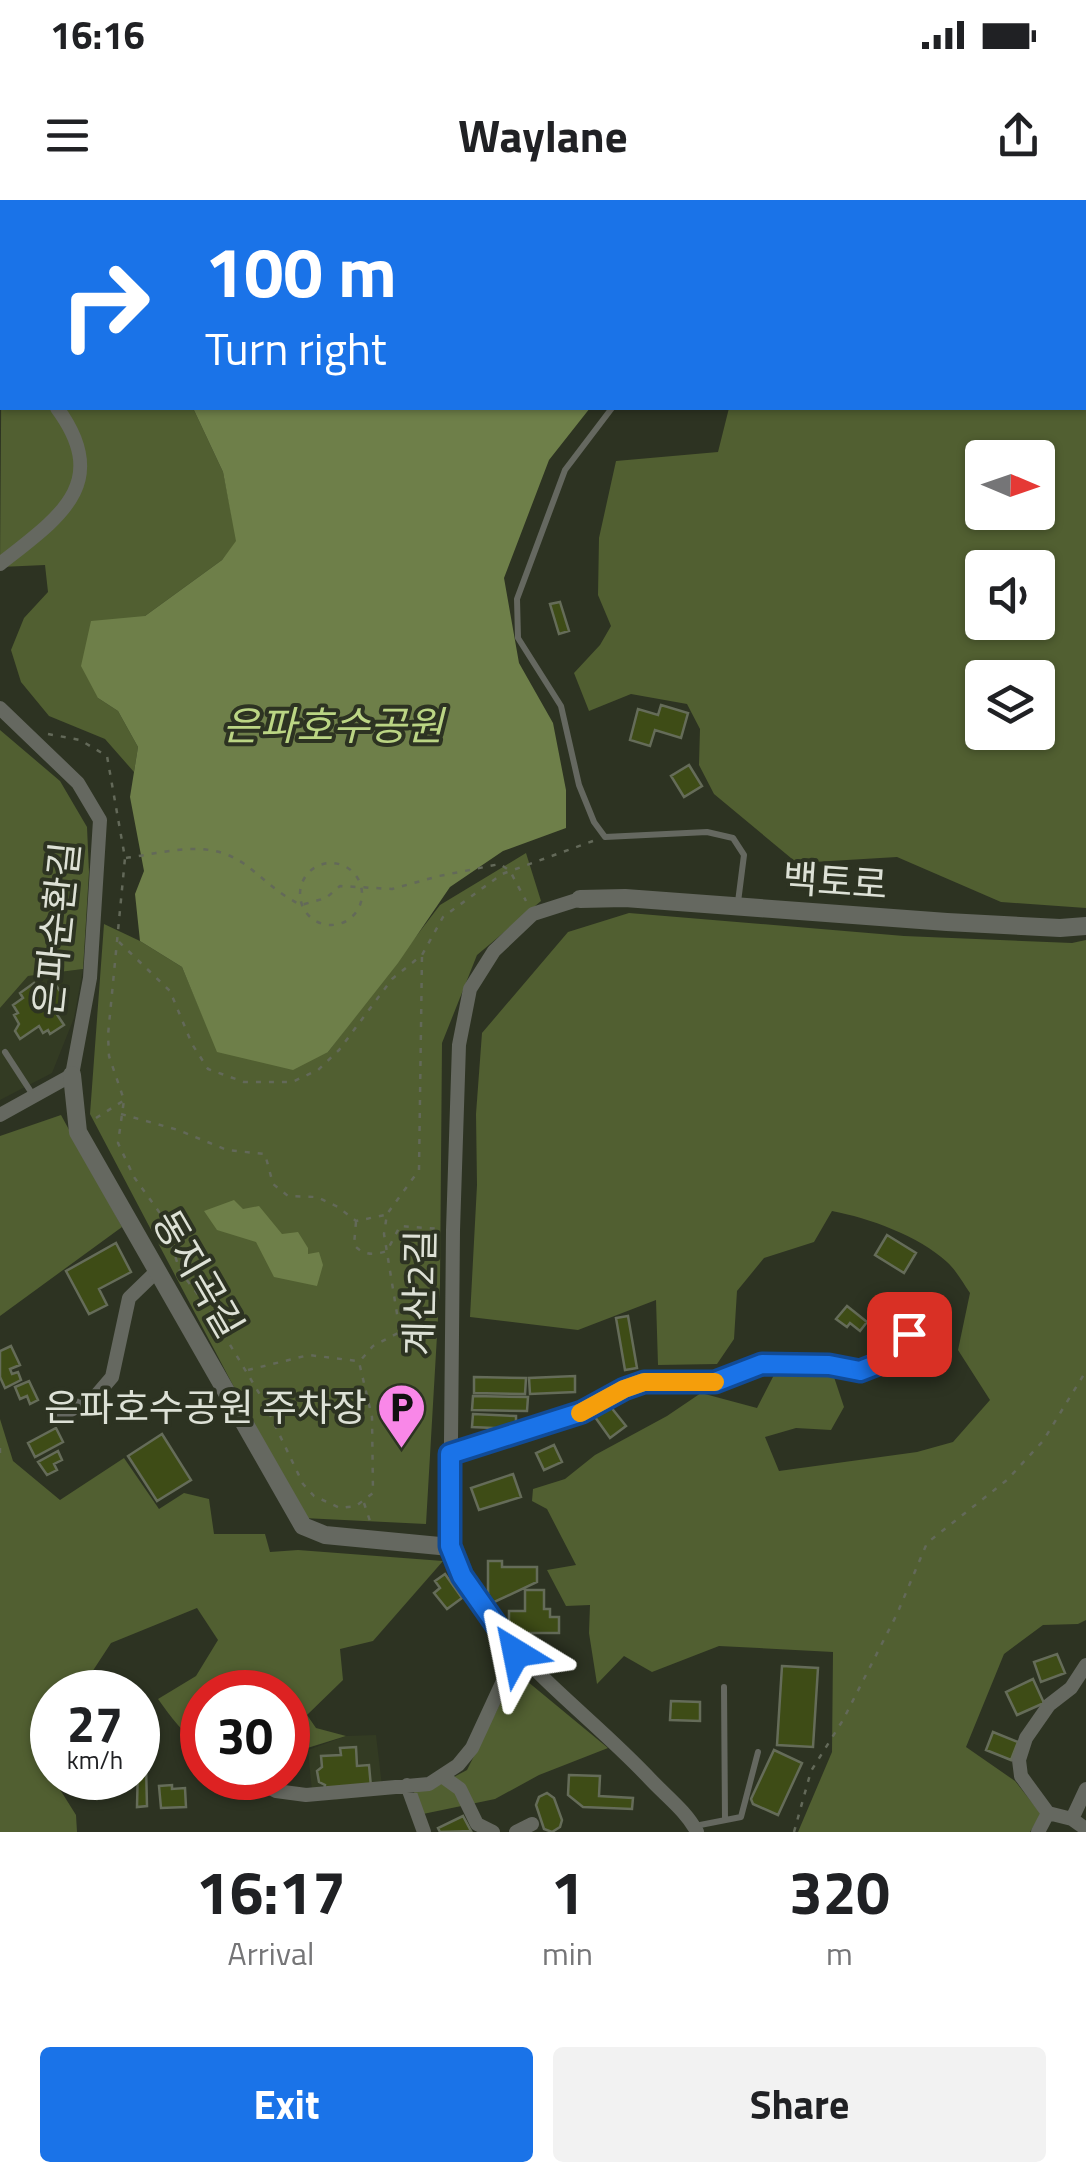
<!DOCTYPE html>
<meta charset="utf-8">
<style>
:root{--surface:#fff;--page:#f2f2f2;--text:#202124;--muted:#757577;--accent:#1a73e8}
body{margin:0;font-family:"Titillium Web","Noto Sans KR",sans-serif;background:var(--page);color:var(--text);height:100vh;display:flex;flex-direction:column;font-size:38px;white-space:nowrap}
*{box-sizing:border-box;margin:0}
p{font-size:32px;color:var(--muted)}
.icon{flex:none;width:55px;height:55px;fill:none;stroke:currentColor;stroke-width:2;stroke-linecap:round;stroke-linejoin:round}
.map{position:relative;height:1632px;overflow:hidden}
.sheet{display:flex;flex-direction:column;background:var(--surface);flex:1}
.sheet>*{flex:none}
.top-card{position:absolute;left:0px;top:0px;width:1088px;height:210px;box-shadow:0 2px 8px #0004;background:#1a73e8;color:#fff;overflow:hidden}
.needle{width:65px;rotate:92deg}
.fabs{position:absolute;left:965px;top:240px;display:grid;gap:20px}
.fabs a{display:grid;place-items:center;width:90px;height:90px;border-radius:10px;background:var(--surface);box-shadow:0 2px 8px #0004;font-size:50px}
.speed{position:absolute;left:30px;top:1470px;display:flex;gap:20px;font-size:50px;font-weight:700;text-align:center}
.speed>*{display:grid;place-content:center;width:130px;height:130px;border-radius:50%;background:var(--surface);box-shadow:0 2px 8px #0004;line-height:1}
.speed small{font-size:25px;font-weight:400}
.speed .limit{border:15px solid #d22;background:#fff;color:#111}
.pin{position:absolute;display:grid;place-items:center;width:85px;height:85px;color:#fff;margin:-42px;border-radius:20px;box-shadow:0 5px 15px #0006}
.me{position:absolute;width:110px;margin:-55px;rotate:325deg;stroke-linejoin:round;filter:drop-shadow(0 0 8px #0008)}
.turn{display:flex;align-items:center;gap:35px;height:210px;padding:0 40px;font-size:45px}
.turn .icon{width:130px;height:130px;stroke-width:2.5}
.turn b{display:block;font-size:70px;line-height:85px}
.eta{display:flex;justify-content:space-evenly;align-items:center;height:170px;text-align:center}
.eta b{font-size:60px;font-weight:700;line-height:70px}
.button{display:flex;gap:20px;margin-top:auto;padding:20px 40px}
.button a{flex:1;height:115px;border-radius:10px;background:var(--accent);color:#fff;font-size:40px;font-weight:700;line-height:115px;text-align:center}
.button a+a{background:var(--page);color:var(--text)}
.status{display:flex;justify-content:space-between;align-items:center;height:70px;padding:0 50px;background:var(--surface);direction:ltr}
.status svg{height:28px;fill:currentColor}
header{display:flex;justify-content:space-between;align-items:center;height:130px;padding:0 40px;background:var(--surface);font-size:45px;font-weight:700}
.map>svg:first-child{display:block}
.built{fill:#333b23}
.green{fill:#515f31;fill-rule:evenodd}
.water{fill:#6e7f49}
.building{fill:#3e4c16;stroke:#656c59;stroke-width:2.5}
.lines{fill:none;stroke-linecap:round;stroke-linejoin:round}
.path{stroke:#636959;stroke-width:2.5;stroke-dasharray:5 8;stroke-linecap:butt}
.service{stroke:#656860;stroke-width:6}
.minor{stroke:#656860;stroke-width:14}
.tertiary{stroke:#656860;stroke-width:18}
.route-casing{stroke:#114b97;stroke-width:25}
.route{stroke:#1a73e8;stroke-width:18}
.slow{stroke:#f59e0b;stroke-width:18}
.labels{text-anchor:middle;stroke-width:8;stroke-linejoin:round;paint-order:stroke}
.street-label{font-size:38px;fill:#dde1d6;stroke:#2d3322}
.poi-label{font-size:38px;fill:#dde1d6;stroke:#2d3322;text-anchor:end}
.water-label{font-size:40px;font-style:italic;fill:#bbd584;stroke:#2d3322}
</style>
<div class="status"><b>16:16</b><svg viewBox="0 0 49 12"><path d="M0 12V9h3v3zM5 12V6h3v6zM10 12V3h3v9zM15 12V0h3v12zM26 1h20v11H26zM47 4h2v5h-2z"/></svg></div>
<header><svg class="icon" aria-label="menu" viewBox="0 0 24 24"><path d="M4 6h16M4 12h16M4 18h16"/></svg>Waylane<svg class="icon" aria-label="share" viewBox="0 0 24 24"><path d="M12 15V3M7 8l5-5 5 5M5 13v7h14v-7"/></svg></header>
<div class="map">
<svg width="1086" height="1632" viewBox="0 0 1086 1632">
<rect width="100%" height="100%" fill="#2d3322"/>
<!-- built -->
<path class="built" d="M83,769l-9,49 -22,55 -52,27v-92l28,-32z
M376,1535l7,59 -47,6 -24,-9 -4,-41 38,-14z"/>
<!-- green -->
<path class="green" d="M957,0h129v708l-85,-6 -104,-45 -100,6 -83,-69 -15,-29 1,-36 -13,-25 -56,-10 -42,17 -15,-38 26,-28 11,-19 -13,-31 1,-57 17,-77 102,-9 11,-44h356v-206zM982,258h56v54h-56zM982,368h56v54h-56zM982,478h56v54h-56z
M2,92v116h191l30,64 14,69 -15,19 -77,56 -47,82 20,13 20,36 -4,25 -29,-33 -56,-23 -28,-34 -10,-32 13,-32 24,-26 -3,-27 -45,2z
M0,530l60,51 27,46 2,45 -6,97 -55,7 -28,32z
M526,653l15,48 -64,54 -35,88 -2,241 -14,240 -123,-6 -213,-404 14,-190 36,17 42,26 36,85h110l112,-147z
M629,713l275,23 168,7 14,-3v680l-8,4 -35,1 -39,29 -38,93 49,34 26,33 -11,18h-232l34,-80 1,-100 -114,-6 -67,26 -28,-16 -27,28 -8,-51 1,-28 -24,1 -19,-36 29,-5 -29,-56 -15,-8 1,-12 32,-10 30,-24 72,-39 34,-23 56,15 19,-37 58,6 10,30 -13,23 -35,-2 -31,9 14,34 138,-19 36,-10 37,-42 -32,-50 12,-57c-7,-10 -14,-23 -23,-31 -28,-26 -78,-44 -115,-51l-18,31 -50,16 -27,33 -3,48 -17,25 -59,1 -2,-65 -78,30 -108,-13 7,-132 -1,-71 6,-81 86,-101z
M61,915l61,112 -122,89v-180z
M0,1219l13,42 47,39 64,-42 35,51 25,-16 25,6 5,35h51l5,18 28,-2 145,11 -70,80 -33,8 3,31 -36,35 9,13 30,8 -58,18v-62h-86v54c-18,-11 -31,-29 -44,-47l38,-23 22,-36 -21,-32 -86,35 -32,49h-27v71l-3,9 27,43 1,17h-77z
M516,1472l92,76 -69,27 -44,24 -72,15 -9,-22 21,-5 32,-17z"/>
<!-- water -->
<path class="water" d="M246,0h643l-644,2z
M193,208h397l-41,52 -45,118 15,85 34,60 13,67v38l-63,23 -53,36 -52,76 -70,89 -35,18 -76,-18 -35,-85 -42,-26 -5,-47 9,-23 -14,-74 8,-50 -20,-36 -20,-13 -17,-32 10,-45 54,-5 77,-56 14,-19 -13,-69z
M234,1000l9,9 16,-3 23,28 16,-2 10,16v6l11,-2 4,13 -6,21 -43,-9 -18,-35 -39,-12 -13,-19z"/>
<!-- building -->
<path class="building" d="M560,402l9,29 -10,3 -9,-30z
M661,505l27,8 -7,25 -26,-8 -5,16 -20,-6 8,-31 20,6z
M689,565l13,21 -18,11 -13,-21z
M34,783l7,10 14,-9 10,14 -5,4 4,6 -8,5 8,12 -14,9 -2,-4 -5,3 -4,-7 -19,13 -5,-8 4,-7 -5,-9 4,-2 -5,-8 10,-7 -3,-5z
M887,1035l29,18 -12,20 -29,-18z
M116,1043l15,29 -32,17 8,16 -18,9 -23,-43z
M847,1106l20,16 -7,9 -10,-8 -3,4 -11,-8z
M628,1116l9,52 -12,2 -9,-52z
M11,1146l9,19 -10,4 2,5 6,-2 3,8 -16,8 -5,-11v-26z
M575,1176v16l-45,2 -1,-16z
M474,1177l52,1 -1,16 -51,-1z
M29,1181l9,19 -8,4 -3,-8 -7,3 -5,-12z
M473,1196l55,1 -1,14 -55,-1z
M610,1206l16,20 -16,12 -15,-21z
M473,1214l43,2v13l-44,-2z
M56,1228l7,14 -28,15 -7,-14z
M162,1234l29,46 -34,21 -29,-45z
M554,1245l8,17 -18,8 -8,-17z
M58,1251l4,9 -8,4 3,6 -10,5 -9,-13z
M513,1274l8,23 -42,13 -8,-22z
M488,1361h14v6h35v15l-45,21 -4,-10z
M445,1374l17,24 -15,11 -13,-16 6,-5 -5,-7z
M525,1390h19v19h6v8h9v16h-50v-22h16z
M1057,1454l8,19 -24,9 -7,-20z
M782,1466l36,2 -5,79 -36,-2z
M1033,1479l11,24 -27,12 -11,-23z
M671,1501l29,1v19l-30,-1z
M993,1532l25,10 -7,18 -25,-10z
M356,1547l1,19 12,-1 2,22 -47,4 1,-6 -6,-3 -2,-11 5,-4 -1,-11 20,-1 -1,-7z
M774,1550l28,13 -24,52 -25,-11 -2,-5z
M138,1565h8l1,41 -10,1z
M569,1575l31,1 -1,20 34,2 -1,11 -49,-2 -15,-12z
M77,1578h17l12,13 -9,8z
M172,1585v4l13,-1 1,19 -25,1 -2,-22z
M547,1593l7,5 8,22 -2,7 -8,5 -8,-3 -8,-24 3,-8z
M463,1616l8,15 -31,1 -2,-4z"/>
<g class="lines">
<!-- path -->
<path class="path" d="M48,534l32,6 27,16 18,102 -17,177 1,21 15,44 -6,43 16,34 28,39 18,55 28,37 54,90 41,86 11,12 26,12 16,-2 17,-13 -1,-76 -13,-55 14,-16 27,-14 -16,-98 3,-20 32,-44 3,-215
M126,658c39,-5 80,-20 117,5 22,16 32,29 58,42l25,-7 14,-12 52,3 47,-13 61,-12 10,7 16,30
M300 694a31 31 0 1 1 62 0a31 31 0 1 1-62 0Z
M119,742l51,49 22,53 16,25 36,13h48l26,-12 21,-20 53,-71 30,-24 21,-38 59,-43 91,-33
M121,914l57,16 49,20 38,4 8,30 15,12 29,1 21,10 18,14 29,-6
M96,918l27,-17
M356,1022l-2,23c10,11 20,10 33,6l13,-25 40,3
M248,1170l61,-15 48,6
M0,1248v8
M364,1303l7,21
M794,1632l17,-61 32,-51 54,-106 30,-71 80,-63 36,-39 43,-70"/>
<!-- service -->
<path class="service" d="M911,2l1,-2
M612,208l-47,62 -48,129 1,39 43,68 18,79 15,37 11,15 102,-5 26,6 11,17 -6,47
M5,852l28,43
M724,1487l1,133
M695,1626l46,-9 17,-65"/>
<!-- minor -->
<path class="minor" d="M0,144l2,2
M0,364c58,-46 113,-80 57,-156
M0,508l78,75 22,37 -10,158 -18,97 -72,40
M580,699l-47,15 -39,37 -24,38 -11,56 -6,185 -3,317c40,102 129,156 201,233 15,16 36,32 46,52
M59,1216l35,-18 18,-21 17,-79 29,-28
M450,1254l132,-42 42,-23 20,-6 71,-1 47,-18 67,1 31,6 18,-7 11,-19 20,-11
M1086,1465l-15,23 -22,17 -23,33 -7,22 2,16 27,37 24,6 14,10
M442,1576l18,13 17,35 16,8
M250,1578l26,13 30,4 123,-11 29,-19 14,-17 44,-95
M407,1585l17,47
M1072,1619l14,-30
M516,1632l16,-8
M1038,1632l10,-19"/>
<!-- tertiary -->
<path class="tertiary" d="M580,699l45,-1 322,24 113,6 26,-2
M72,875l6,57 225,394 22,9 125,12"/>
</g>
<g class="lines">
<defs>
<path id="route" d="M516,1453l-54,-77 -12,-30v-92l132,-42 42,-23 20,-7h71l47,-18 67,1 31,6 18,-7 11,-18 20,-12"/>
</defs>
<!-- route casing -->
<use href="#route" class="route-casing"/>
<!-- route -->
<use href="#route" class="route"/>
<!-- slow -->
<path class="slow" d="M580,1213l44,-24 20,-7h71"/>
</g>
<!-- icons -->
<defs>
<symbol id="parking-pin" viewBox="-11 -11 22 30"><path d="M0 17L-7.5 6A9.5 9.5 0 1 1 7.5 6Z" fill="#f987e8" stroke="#2d3322"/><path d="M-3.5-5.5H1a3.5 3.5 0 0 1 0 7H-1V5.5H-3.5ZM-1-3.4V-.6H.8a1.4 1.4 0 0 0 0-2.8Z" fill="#111"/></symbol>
</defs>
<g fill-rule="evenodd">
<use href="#parking-pin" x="374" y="1180" width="55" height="75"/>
</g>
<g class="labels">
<!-- street labels -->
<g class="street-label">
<text transform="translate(835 682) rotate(4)" y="13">백토로</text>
<text transform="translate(57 729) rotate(-84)" y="13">은파순환길</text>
<text transform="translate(198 1074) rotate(60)" y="13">동지곡길</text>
<text transform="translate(420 1093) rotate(-89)" y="13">계산2길</text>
</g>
<!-- poi labels -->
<g class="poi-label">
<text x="367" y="1221">은파호수공원 주차장</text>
</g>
<!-- water labels -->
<g class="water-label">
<text x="333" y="540">은파호수공원</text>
</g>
</g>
</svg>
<div class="fabs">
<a><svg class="needle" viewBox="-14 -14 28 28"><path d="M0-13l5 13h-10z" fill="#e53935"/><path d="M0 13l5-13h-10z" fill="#757577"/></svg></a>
<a><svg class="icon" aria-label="sound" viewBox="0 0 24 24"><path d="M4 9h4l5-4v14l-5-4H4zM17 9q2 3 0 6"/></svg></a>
<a><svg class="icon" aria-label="layers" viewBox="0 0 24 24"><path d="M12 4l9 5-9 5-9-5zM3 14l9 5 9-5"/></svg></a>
</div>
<div class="speed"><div>27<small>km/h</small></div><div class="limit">30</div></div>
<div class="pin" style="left:909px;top:1134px;background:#d93025"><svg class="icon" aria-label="arrive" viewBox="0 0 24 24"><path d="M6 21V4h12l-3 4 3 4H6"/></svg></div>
<svg class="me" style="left:516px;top:1453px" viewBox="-20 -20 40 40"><path d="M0-17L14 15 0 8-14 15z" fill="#1a73e8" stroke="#fff" stroke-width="4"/></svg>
<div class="top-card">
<div class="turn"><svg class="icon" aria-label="right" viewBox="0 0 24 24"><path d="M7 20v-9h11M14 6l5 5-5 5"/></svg><div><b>100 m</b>Turn right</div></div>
</div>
</div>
<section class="sheet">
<div class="eta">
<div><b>16:17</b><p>Arrival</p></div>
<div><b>1</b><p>min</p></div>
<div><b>320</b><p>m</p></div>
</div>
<div class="button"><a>Exit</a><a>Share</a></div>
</section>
